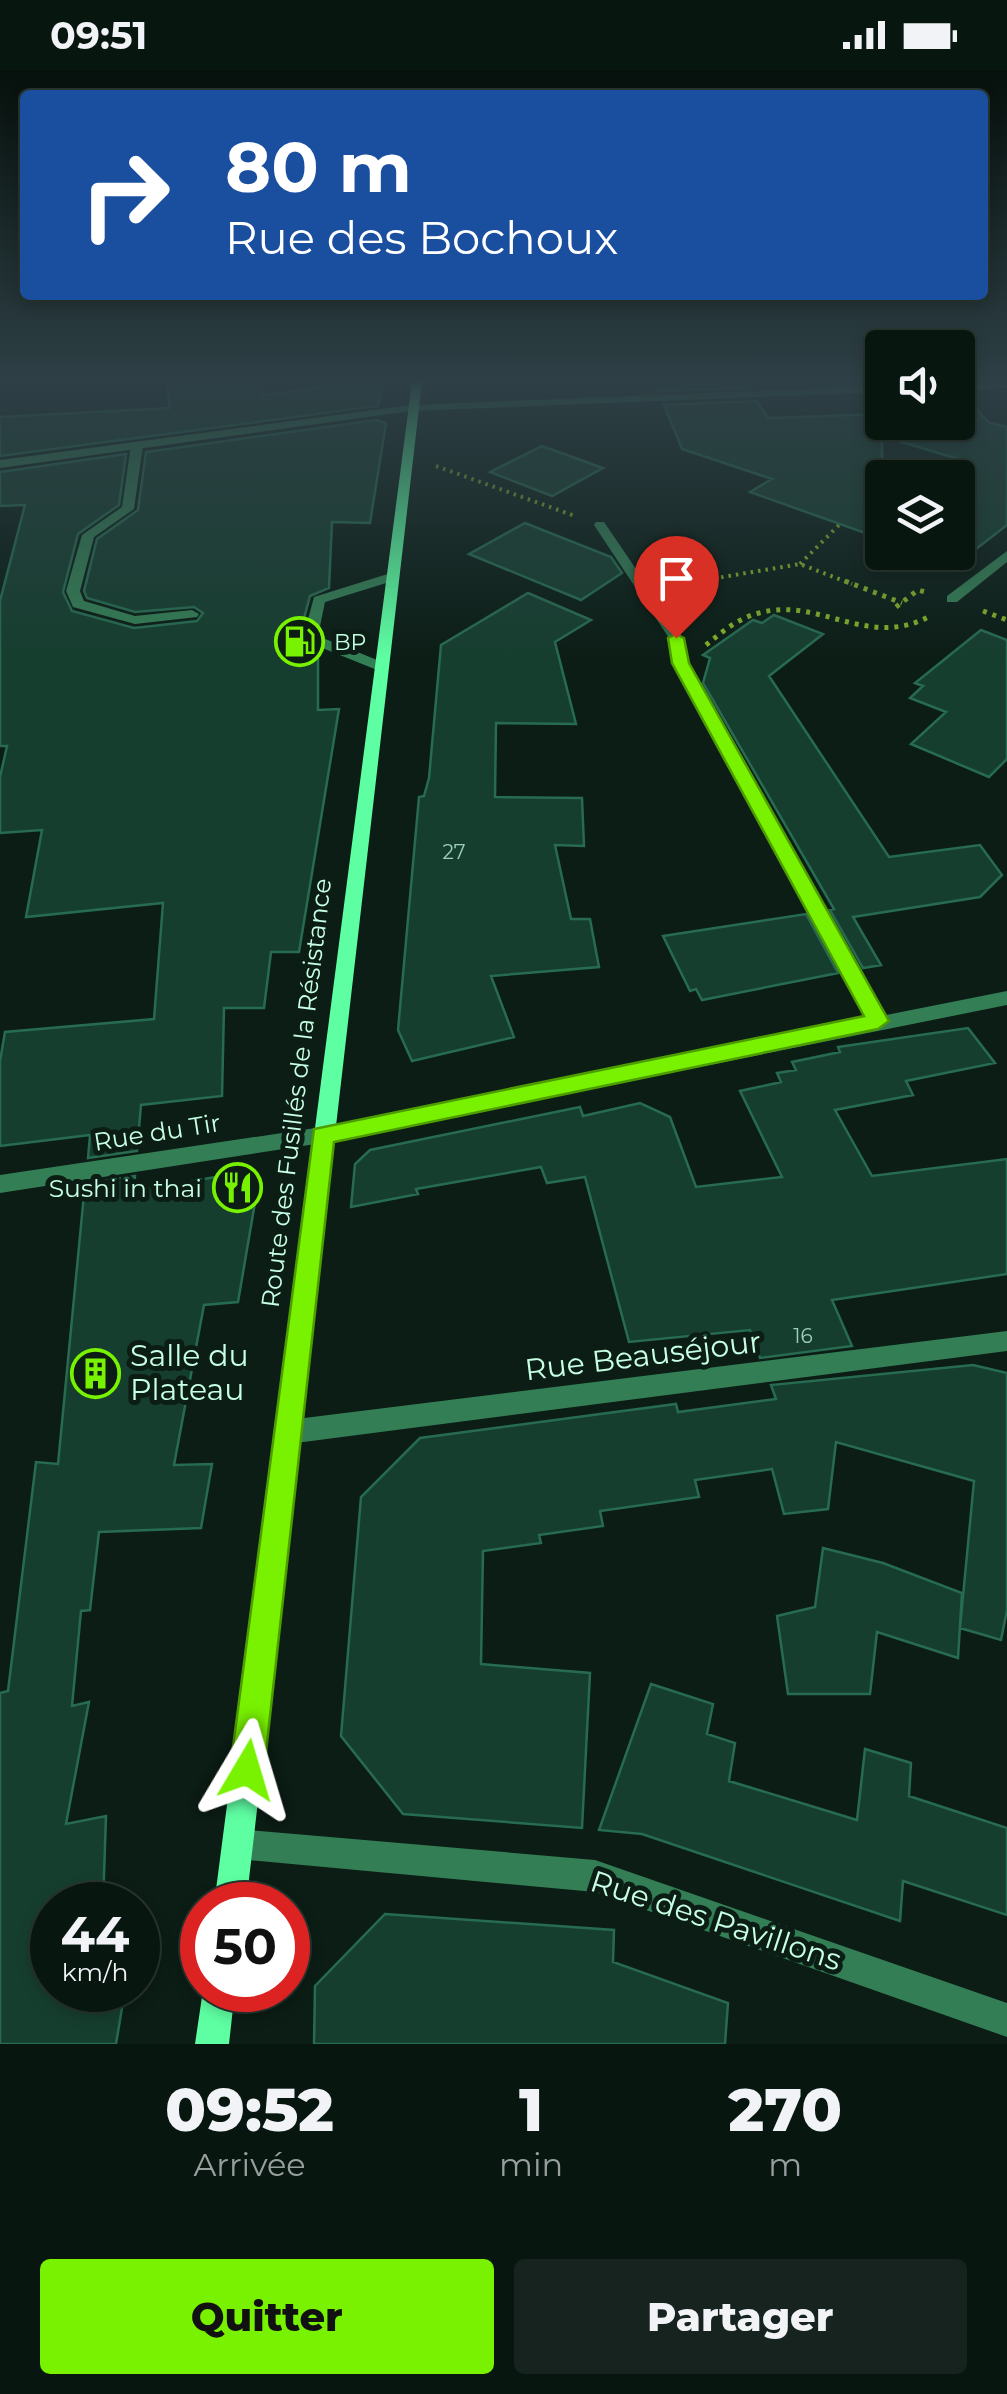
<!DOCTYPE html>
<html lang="fr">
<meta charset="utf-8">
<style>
:root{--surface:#081610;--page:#16231e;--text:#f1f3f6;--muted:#989f9f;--line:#293530;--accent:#78f200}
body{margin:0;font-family:Montserrat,sans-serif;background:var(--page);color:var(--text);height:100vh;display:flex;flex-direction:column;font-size:38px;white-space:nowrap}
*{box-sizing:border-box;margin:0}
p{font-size:32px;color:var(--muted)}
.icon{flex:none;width:55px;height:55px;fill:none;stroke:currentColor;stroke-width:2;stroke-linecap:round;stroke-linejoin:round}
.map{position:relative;height:1974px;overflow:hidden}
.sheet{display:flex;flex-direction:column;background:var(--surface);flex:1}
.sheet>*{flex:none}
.hud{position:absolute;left:20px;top:20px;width:968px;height:210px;border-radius:10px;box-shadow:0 5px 15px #0003,0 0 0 2px var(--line);background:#1a4fa0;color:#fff;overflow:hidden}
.buttons{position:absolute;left:865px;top:260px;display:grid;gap:20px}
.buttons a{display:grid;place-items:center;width:110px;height:110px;border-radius:10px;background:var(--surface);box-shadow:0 5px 15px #0003,0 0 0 2px var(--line);font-size:50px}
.speed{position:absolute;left:30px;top:1812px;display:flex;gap:20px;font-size:50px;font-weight:700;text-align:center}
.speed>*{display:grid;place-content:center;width:130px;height:130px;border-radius:50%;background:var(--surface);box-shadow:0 5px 15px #0003,0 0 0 2px var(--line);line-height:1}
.speed small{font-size:25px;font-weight:400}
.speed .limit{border:15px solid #d22;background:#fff;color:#111}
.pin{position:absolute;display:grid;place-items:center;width:85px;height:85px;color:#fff;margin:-102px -42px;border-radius:50% 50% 50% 0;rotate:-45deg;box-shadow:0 0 10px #0007}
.pin .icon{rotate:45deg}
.me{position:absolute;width:110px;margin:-55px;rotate:7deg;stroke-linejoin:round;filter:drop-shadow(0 0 8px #0008)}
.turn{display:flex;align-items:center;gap:35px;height:210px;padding:0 40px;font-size:45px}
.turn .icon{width:130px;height:130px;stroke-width:2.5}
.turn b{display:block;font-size:70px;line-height:85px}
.eta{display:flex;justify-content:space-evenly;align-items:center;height:170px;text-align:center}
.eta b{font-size:60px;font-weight:800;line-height:70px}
.primary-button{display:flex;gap:20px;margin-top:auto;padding:20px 40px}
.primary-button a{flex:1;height:115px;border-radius:10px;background:var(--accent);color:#111;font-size:40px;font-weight:800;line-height:115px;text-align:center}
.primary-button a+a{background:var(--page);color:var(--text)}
.status{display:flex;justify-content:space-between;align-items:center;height:70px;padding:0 50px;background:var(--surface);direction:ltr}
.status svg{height:28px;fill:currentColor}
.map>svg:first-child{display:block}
.building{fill:#163e2f;stroke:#276b50;stroke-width:2.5}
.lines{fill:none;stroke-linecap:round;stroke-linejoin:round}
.path-far1{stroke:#82b129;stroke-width:4;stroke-dasharray:2.5 5;stroke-linecap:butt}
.path{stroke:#82b129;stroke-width:5;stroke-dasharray:4 6;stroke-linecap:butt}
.service{fill:#347e55;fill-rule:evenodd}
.minor{fill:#347e55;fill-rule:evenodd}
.tertiary{fill:#347e55;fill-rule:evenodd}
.secondary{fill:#5effa3;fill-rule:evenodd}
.route{fill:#78f200;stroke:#4e9d00;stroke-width:2.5}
.labels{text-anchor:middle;stroke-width:10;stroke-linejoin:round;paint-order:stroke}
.number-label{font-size:20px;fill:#9bcfb7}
.far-poi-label{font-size:22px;fill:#c7ffe4;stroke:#0b1d15;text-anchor:start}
.street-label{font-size:25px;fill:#c7ffe4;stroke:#0b1d15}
.poi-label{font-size:25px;fill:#c7ffe4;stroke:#0b1d15;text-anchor:end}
.near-poi-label{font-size:30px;fill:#c7ffe4;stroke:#0b1d15;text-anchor:start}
.near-street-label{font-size:30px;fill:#c7ffe4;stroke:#0b1d15}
</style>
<div class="status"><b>09:51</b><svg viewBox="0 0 49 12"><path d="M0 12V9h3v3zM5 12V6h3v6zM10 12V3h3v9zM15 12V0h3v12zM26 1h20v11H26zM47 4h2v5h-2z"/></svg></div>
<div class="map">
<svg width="1007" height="1974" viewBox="0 0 1007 1974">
<rect width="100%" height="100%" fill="#0b1d15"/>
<!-- building -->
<path class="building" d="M167,312h94l2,13 61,-8 1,-5h36l20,7 -3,17 -378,50v-39l170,-9z
M654,312h91l4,6 -91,3z
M958,324h6l24,28 19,5v98l-49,38v-104l-76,-23v103l-132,-47 22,-13 -90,-30 -18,-44 93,-4 11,17 114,-4v8h76z
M376,350l10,3 -16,100 -38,-1 -3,66 -19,8 -11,41 5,7 14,6v60l21,-1 -40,243h-28l-7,56h-40l-2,88 -81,9 -4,46 -49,7 2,-23 -90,11v-85l5,-29 149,-13 9,-116 -137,14 16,-87 -42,3v-56l7,-31h-7v-145l25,-96 -25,1v-34l126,-18 -7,51 -41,29 -15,58 9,19 62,17 63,-7 6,-8 -9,-6 -59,5 -48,-14 -3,-7 13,-52 41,-29 8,-58z
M542,376l61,22 -51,28 -62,-24z
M525,453l86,34 11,16 -41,27 -112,-46z
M528,523l63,27 -36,22 21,82 -80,-1 -1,74 87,1 2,48 -29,-1 16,74h19l9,48 -108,9 23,61 -102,24 -14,-31 21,-233 5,-1 5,-18 12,-133z
M774,545l49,19 -54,42 120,181 91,-12 22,30 -22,22 -127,20 28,48 -18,3 -33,-58 4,-1 -131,-226 7,-25 -7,-3 50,-35 9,3z
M981,560l26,10v119l-18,18 -78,-33 35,-32 -36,-14 13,-12 -8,-3z
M806,844l32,59 -136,27 -6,-11 -6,2 -27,-55z
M968,958l27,35 -89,18 7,14 -78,15 37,66 135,-17v115l-175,26 20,46 -92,12 -10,-28 -121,12 -44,-165 -38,6 -6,-16 -125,22 2,5 -67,13 4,-43 15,-14 210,-43 3,9 57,-13 30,14 26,70 86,-10 -42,-86 41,-9 -4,-9 19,-3 -4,-8 48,-10 -2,-5z
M241,1103l17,12 -20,117 -34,3 -30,160 38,-1 -11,64 -102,4 -9,78 -9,1 -9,95 17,-4 -23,122 40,-8 -3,89h-51v85h73l-9,54h-116v-351l8,-2 28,-229 22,2 27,-280 50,-8 -1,14z
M973,1295l34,8v237l-6,30 -41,-12 14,-147 -138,-39 -8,67 -44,5 -12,-45 -77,11 4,17 -99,14 3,15 -64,9 2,8 -58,8 -2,113 109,9 -8,155 -179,-14 -62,-78 20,-239 59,-59 256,-34 2,8 98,-13 -5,-14z
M823,1478l60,15 79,30 -4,65 -81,-26 -7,62h-82l-11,-78 38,-9z
M651,1614l62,20 -6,30 28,9 -6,38 128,39 8,-71 46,14 -2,33 98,32v87l-104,-34 -3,40 -258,-87 -43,-4z
M385,1844l229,16 -1,32 115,41 -3,41h-411l1,-58z"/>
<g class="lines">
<!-- path-far1 -->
<path class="path-far1" d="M436,396l139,50
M800,494l39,-39
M669,504l42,5 89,-15 52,20"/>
<!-- path -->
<path class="path" d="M845,511l57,22
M896,537l22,-17 11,3
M983,541l24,9
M706,575c16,-13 32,-27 53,-32 61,-17 109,38 173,2"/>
<!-- service -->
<path class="service" d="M137,372l6,3 -9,64 -40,28 -14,54 4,10 51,15 57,-6 7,4 -2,3 -62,7 -62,-17 -7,-16 16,-56 40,-28 9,-62z
M596,452h8l79,116 4,25 201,358 -3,5h-14l-3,-5 -195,-358 -4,-25 -75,-113z
M394,502l5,1v6l-74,23 -7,34 69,28v6h-10l-72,-29 -2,-3 11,-41z"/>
<!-- minor -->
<path class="minor" d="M1007,481v11l-50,40h-10v-6z
M1007,921v14l-685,138 -322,50v-18l322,-48z
M1007,1261v20l-719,93 -9,-4 -4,-8 4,-8 9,-4z
M238,1759l357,31 412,143v34l-412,-145 -357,-33 -11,-4 -4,-11 4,-11z"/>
<!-- tertiary -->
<path class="tertiary" d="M1007,312v6l-49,2v-6z
M882,316v6l-471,19 -411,57v-8l411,-55z"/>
<!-- secondary -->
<path class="secondary" d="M412,312h10l-176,1523h-32z
M203,1920h32l-6,54h-34z"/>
</g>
<!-- sky -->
<linearGradient id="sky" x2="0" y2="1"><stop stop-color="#06100c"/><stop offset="0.53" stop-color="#2e4046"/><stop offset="1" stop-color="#2e4046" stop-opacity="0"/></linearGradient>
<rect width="1007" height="588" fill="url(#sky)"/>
<!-- route -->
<path class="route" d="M676,564l8,4 5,25 200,358 -11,8 -544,113 -70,628 -5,12 -12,5 -12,-5 -5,-12 84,-641 550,-113 -192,-353 -4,-25z"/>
<!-- icons -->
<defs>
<symbol id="fuel-ring" viewBox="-11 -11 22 22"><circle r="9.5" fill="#0b1d15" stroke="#78f200" stroke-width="1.5"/><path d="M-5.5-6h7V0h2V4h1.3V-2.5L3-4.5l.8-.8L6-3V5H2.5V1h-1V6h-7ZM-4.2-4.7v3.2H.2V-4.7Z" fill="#78f200"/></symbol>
<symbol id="restaurant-ring" viewBox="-11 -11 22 22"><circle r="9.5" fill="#0b1d15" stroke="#78f200" stroke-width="1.5"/><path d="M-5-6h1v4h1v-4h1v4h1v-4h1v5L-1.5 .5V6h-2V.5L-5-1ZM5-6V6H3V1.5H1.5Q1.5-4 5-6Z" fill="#78f200"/></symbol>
<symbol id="building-ring" viewBox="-11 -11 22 22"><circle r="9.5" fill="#0b1d15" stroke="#78f200" stroke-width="1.5"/><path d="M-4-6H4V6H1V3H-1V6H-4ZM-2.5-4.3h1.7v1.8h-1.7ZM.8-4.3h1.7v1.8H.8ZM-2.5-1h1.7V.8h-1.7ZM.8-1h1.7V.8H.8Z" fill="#78f200"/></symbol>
</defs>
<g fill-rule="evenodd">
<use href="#fuel-ring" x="272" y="544" width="55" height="55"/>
<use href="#restaurant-ring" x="210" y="1090" width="55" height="55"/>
<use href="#building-ring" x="68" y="1276" width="55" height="55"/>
</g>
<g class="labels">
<!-- number labels -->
<g class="number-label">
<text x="454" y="789">27</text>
<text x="803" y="1273">16</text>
</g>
<!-- far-poi labels -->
<g class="far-poi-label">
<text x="334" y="580">BP</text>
</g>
<!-- street labels -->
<g class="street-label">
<text transform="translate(296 1023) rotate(-83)" y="9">Route des Fusillés de la Résistance</text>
<text transform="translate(157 1062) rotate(-9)" y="9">Rue du Tir</text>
</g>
<!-- poi labels -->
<g class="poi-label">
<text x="202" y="1127">Sushi in thai</text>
</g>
<!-- near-poi labels -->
<g class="near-poi-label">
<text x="130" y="1296">Salle du<tspan x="130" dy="34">Plateau</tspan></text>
</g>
<!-- near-street labels -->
<g class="near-street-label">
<text transform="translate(643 1286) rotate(-7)" y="10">Rue Beauséjour</text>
<text transform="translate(716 1851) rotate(18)" y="10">Rue des Pavillons</text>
</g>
</g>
</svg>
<div class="buttons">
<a><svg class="icon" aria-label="sound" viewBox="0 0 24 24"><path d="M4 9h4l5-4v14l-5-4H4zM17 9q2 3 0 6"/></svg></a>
<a><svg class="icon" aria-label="layers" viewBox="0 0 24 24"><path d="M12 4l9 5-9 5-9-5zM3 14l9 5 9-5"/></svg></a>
</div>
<div class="speed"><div>44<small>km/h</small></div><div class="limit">50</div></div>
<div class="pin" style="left:676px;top:568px;background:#d93025"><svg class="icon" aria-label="arrive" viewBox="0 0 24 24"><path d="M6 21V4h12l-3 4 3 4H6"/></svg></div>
<svg class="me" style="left:247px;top:1700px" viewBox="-20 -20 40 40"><path d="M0-17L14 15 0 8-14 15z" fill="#78f200" stroke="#fff" stroke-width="4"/></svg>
<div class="hud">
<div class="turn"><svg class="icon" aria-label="right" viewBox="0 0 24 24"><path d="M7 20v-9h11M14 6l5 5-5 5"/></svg><div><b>80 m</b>Rue des Bochoux</div></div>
</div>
</div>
<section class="sheet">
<div class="eta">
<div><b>09:52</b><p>Arrivée</p></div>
<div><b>1</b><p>min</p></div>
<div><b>270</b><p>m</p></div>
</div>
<div class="primary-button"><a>Quitter</a><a>Partager</a></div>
</section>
